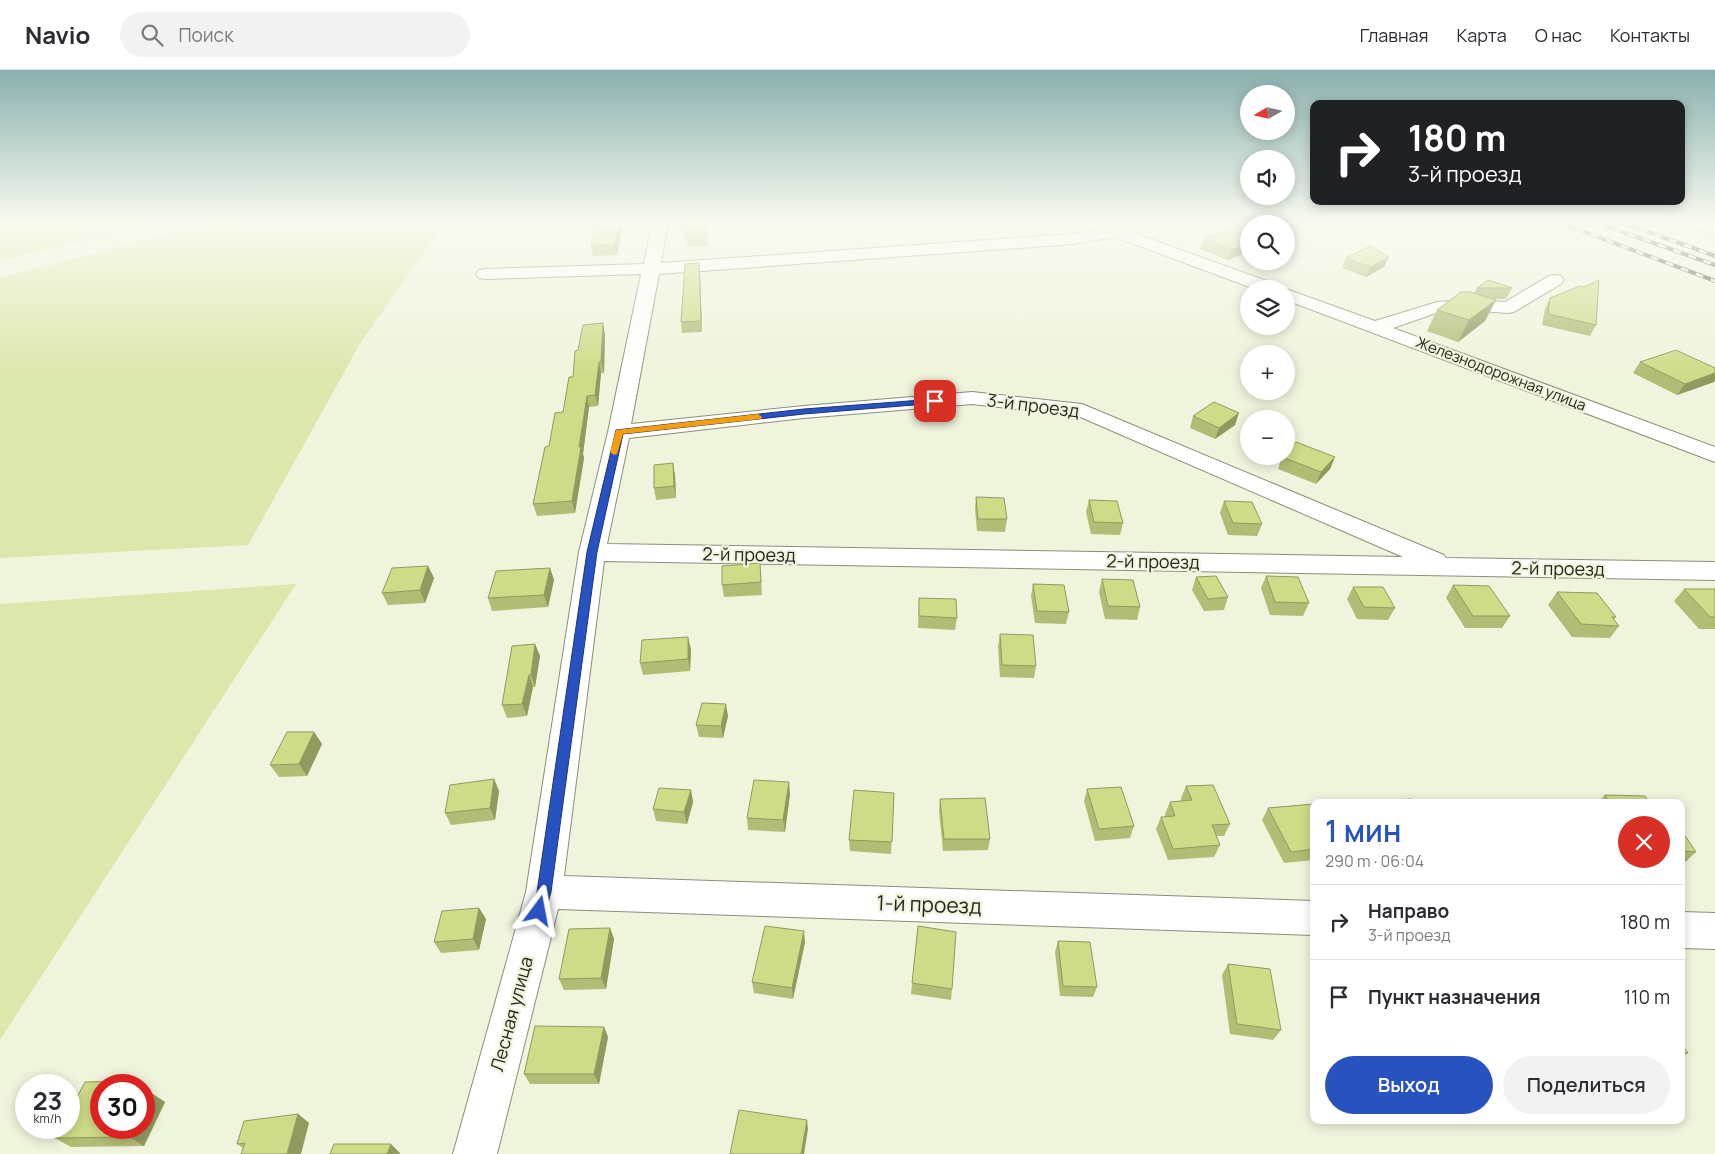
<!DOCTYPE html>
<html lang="ru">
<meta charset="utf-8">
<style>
:root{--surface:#fff;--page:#f2f2f3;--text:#2b2b33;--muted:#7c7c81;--line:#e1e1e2;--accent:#2952c1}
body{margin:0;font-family:Manrope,sans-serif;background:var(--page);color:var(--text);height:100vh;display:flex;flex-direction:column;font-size:19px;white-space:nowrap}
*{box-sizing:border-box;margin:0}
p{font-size:16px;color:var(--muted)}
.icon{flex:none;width:28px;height:28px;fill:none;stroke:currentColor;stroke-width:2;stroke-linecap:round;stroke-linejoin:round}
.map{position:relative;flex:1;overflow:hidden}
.panel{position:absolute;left:1310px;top:729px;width:375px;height:325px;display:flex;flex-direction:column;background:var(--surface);border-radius:10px;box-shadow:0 2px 12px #0003}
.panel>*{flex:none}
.hud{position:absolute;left:1310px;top:30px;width:375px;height:105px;border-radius:10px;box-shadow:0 2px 12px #0003;background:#202124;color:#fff;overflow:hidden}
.needle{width:32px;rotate:261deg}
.buttons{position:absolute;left:1240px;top:15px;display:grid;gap:10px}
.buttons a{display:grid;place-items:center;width:55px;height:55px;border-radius:50%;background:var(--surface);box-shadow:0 2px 12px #0003;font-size:25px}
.speed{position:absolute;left:15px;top:1004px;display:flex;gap:10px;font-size:25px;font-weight:700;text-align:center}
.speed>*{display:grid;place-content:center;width:65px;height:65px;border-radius:50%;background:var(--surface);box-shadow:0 2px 12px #0003;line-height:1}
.speed small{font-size:12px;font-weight:400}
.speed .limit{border:8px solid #d22;background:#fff;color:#111}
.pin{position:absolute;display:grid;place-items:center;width:42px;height:42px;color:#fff;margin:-21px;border-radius:10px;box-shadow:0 2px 8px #0006}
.me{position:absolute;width:55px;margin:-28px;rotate:13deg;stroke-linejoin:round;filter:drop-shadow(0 0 4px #0008)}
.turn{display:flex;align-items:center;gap:18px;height:105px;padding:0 15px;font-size:22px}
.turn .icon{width:65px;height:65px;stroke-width:2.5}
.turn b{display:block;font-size:35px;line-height:42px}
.round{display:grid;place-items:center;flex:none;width:52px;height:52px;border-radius:26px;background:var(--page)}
.head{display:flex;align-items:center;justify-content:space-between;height:85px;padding:0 15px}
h1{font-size:30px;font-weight:600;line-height:38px;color:var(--accent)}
.action{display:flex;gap:10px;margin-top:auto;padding:10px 15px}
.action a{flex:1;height:58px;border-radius:30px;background:var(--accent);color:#fff;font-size:20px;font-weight:600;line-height:58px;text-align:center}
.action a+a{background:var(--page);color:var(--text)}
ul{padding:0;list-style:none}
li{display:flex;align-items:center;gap:15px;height:75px;padding:0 15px;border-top:1px solid var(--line)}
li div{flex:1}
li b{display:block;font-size:19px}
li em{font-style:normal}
header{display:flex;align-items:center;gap:30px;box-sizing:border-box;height:70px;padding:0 25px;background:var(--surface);border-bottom:1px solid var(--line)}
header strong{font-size:24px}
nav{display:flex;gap:28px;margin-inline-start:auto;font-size:18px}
.search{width:350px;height:45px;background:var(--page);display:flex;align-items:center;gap:12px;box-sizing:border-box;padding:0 18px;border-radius:28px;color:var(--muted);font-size:19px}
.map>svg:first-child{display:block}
.green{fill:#dce7ac}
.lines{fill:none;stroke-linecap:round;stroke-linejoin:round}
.minor-casing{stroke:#8a8f79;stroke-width:2}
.minor{fill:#fff;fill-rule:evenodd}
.rail-casing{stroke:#424439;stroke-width:4}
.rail{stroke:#eff4dc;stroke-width:2.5;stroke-dasharray:8;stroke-linecap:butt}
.wall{fill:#b1bd75}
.shaded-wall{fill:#909a5f}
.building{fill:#cedc88;stroke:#909a5f}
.route{fill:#2952c1;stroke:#1b357d}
.slow{fill:#f59e0b}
.labels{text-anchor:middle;stroke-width:4.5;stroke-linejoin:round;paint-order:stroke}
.far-street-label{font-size:15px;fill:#24261d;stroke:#eff4dc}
.street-label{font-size:18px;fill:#24261d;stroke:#eff4dc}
.near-street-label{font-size:21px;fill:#24261d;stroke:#eff4dc}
</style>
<header>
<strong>Navio</strong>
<div class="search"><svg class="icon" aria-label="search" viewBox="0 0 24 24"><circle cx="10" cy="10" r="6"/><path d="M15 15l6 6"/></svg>Поиск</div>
<nav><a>Главная</a><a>Карта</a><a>О нас</a><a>Контакты</a></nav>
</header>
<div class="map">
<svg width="1715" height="1084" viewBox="0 0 1715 1084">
<rect width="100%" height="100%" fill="#eff4dc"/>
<!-- green -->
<path class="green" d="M0,153h154l-154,38z
M208,153h237l-84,119 -113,203 -248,13v-280z
M296,514l-296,456v-436z"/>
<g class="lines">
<defs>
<path id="minor" d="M652,153h16l-7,40 412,-29 28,-4 1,-4 6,-2 8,3 8,-4h20l-2,3 -11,6 147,53 3,4h-26l-140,-52 -42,7 -414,30 -28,150 173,-18 168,-14 110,12 362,151 2,3 269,4v18l-1111,-19 -40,315 750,25v34l-756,-26 -61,245h-44l73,-262 53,-340 29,-120 33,-158 -156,5 -6,-1 -3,-4 3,-4 6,-1 159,-5zM972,334l106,12 325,141 -796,-13 22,-106 175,-20z
M1688,153l27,1v10l-25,-8z
M1555,205l6,1 3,4 -3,4 -47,28 -6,1 -41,-3 -28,2 -46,16 322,119v15l-429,-162v-11l89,32 62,-19 30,-2 38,2 44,-26z
M1681,842l34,1v36l-34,-1z"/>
</defs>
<!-- minor casing -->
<use href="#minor" class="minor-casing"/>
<!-- minor -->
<use href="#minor" class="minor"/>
<defs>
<path id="rail" d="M1561,153l154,58
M1598,153l117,42
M1624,153l91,33"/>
</defs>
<!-- rail casing -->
<use href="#rail" class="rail-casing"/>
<!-- rail -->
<use href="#rail" class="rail"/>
</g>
<!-- wall -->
<path class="wall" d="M598,153h25l-6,32 -24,1 -2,-10z
M705,153l3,23 -21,1 -2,-10z
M1298,158l-70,32 -28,-11 3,-10z
M1346,188l38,9 -18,10 -24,-9z
M699,193l1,10 2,59 -20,1 -1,-11z
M1477,218h35l-6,11h-14l-7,22 -27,21 -31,-11 10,-21 37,-17z
M1550,228l46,27 -6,11 -48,-11 3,-16z
M605,264l-1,39h-3l-3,33 -9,1 -6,47 1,4 -9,55 -38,3 -4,-12 16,-58 14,-34 10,-35 5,-27z
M1640,292l75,6v13l-1,1 -37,13 -44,-22z
M1193,346l42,9 -20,14 -25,-11z
M1282,387h53l-5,12 -14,15 -38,-15z
M675,405l1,23 -20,2 -2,-12z
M976,427l31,22 -2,13 -28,-1 -2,-22z
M1089,430l34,23 -3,12 -29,-1 -5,-22z
M1224,431l38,23 -5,12 -29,-1 -8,-22z
M428,496l6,12 -9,25 -37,2 -6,-12z
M550,498l4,12 -6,27 -56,4 -4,-13z
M761,505l1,20 -38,2 -2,-12z
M1266,506l43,27 -6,13 -33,-1 -9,-27z
M1196,507l32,20 -4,13 -20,1 -12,-21z
M1102,509l38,28 -3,13 -32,-1 -6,-27z
M1033,514l36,28 -3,12 -31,-1 -4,-27z
M1453,515l57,31 -8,12h-37l-19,-30z
M1353,517l42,21 -7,12 -31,-1 -10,-20z
M1684,519h31v40h-16l-25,-28z
M1557,522l59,25 -2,2 5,7 -9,12 -38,-1 -24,-32z
M919,528l38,20 -2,12 -37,-2z
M1000,564l36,32 -2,12 -34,-1 -2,-30z
M535,574l5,12 -5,31h-2l-6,29 -20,2 -5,-13z
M691,579l-1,22 -47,4 -3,-12z
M728,646l-5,22 -24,-1 -3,-12z
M314,662l8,12 -15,32 -28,1 -9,-12z
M494,709l5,12 -4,29 -44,5 -6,-12z
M1186,716l44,38 -6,12h-8l4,9 -6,12 -46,3 -12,-31 5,-12h5l-1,-3 5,-12 12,-1 -1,-3z
M1087,719l47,37 -4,12 -35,3 -11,-40z
M691,720l2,12 -6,22 -31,-3 -3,-12z
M894,723l-3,61 -41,-3 -1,-11z
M790,724l-5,38 -37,-2 -1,-12z
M1605,725l44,7h-51z
M940,729l50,40 -2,11 -45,1 -4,-40z
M1314,734v56l-30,3 -22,-43 6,-12z
M1681,760l15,22 -15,14z
M479,838l7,11 -7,31 -38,3 -7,-11z
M918,856l34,63 -1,11 -40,-6z
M610,858l4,11 -8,50 -42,1 -5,-11z
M1058,871l39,46 -4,10 -33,-1 -5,-44z
M805,872l-12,57 -39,-6 -2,-11z
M1228,894l53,66 -8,10 -43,-6 -8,-59z
M604,957l4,10 -9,47h-69l-6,-10z
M1681,974l7,9 -7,4z
M126,1011l6,4h-31v43h43v-35h7l14,9 -21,44 -73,1 -16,-9 6,-10h8v-16l16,-30z
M298,1044l11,9 -66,25 -6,-4z"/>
<!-- shaded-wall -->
<path class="shaded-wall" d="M619,153h4l-6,32 -2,-10z
M1291,153h9l-2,5 -12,6v-9z
M1249,172v9l-21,9 3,-10z
M1389,187l-5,10 -18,10 4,-10z
M699,193l1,10 2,59 -1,-11z
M1496,230l-11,21 -27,21 11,-22z
M603,253l2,11 -1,39 -3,-11z
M599,292l2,11 -3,33 -3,-11z
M1715,303v8l-1,1 -37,13 8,-11z
M587,326l2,11 -6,47 1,4 -9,55 -3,-12z
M1239,343l-4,12 -20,14 4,-11z
M1335,387l-5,12 -14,15 5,-12z
M673,393l2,12 1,23 -2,-12z
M428,496l6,12 -9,25 -5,-13z
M550,498l4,12 -6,27 -4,-12z
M688,567l3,12 -1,22 -2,-12z
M535,574l5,12 -5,31 -4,-12z
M529,605l4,12 -6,29 -5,-12z
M726,634l2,12 -5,22 -2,-12z
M314,662l8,12 -15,32 -8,-12z
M494,709l5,12 -4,29 -5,-12z
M789,712l1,12 -5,38 -2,-12z
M691,720l2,12 -6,22 -3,-12z
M479,838l7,11 -7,31 -6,-11z
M610,858l4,11 -8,50 -5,-11z
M804,861l1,11 -12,57 -1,-11z
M604,957l4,10 -9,47 -5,-10z
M126,1011l6,4h-7z
M151,1023l14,9 -21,44 -15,-9 5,-9h10v-20z
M298,1044l11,9 -8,31h-14z
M807,1050l1,9 -4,25h-3z
M391,1074l9,9v1h-13z"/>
<!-- building -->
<path class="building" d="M598,153h21l-4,22 -24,1z
M685,153h20l2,13 -22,1z
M1240,153h51l-5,2v-1h-37v18l-18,8 -28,-11z
M1370,176l19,11 -19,10 -24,-9z
M699,193l2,58 -20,1 4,-58z
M1488,210l24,8h-35z
M1599,210l-3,45 -48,-11 2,-16 30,-12 4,1z
M1461,222h9l26,8 -27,20 -32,-10z
M603,253l-2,39h-2l-4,33 -8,1 -8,51h2l-9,54 -39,3 12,-57 4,-1 6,-33 8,-1 6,-35h4l2,-26 3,-1 5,-25z
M1676,280l39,18v5l-30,11 -45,-22z
M1214,332l25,11 -20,15 -26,-12z
M1296,372l39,15 -14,15 -39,-15 4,-1v-4z
M673,393l1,23 -20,2v-23z
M976,427l28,1 3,21h-29z
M1089,430l28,1 6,22 -29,-1z
M1224,431l28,1 10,22 -29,-1z
M760,493l1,19 -39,3v-19z
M428,496l-8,24 -38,3 10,-25z
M550,498l-6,27 -56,3 8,-27z
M1216,506l12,21 -20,2 -12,-22z
M1266,506l32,1 11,26 -34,-1z
M1102,509l31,1 7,27 -32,-1z
M1033,514l31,1 5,27 -32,-1z
M1453,515l36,1 21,30h-37z
M1353,517h30l12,21 -31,-1z
M1684,519h31v28h-5z
M1557,522l40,1 19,24h-4l7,9 -38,-2z
M919,528l37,1 1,19 -38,-2z
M1000,564l33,1 3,31 -34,-1z
M688,567v22l-48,4 2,-23z
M535,574l-4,31h-2l-7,29 -20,1 10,-59z
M702,633l24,1 -5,22 -25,-1z
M287,662h27l-15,32 -29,1z
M494,709l-4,29 -45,5 5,-28z
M754,710l35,2 -6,38 -36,-2z
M1213,715l17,39 -18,1 8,20 -47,4 -12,-32 14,-1 -5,-14 22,-2 -6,-14z
M1121,717l13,39 -35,3 -12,-40z
M659,718l32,2 -7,22 -31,-3z
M854,720l40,3 -2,49 -43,-2z
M1605,725l40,1 4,6h-40z
M985,728l5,41h-46l-4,-40z
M1411,729l2,3h-35z
M1314,734v45l-23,3 -23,-44z
M1681,760l15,22 -15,-1z
M1681,781l6,9h-6z
M479,838l-6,31 -39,3 8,-31z
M765,856l39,5 -12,57 -40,-6z
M918,856l38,6 -4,57 -40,-6z
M610,858l-9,50 -42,1 10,-50z
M1058,871l32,1 7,45 -34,-1z
M1228,894l42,5 11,61 -44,-6z
M535,956l69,1 -10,47h-70z
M1681,974l7,9 -7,1z
M126,1011l-1,4h-24v43h33l-5,9 -74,1 6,-10h8v-16l16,-30z
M144,1023h7l-7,15z
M739,1040l68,10 -6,34h-71z
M298,1044l-11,40h-46l4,-11 -8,1 7,-23z
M334,1074h57l-4,10h-57z"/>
<!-- sky -->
<linearGradient id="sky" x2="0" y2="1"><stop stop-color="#8ab0ae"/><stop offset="0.5" stop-color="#f8faef"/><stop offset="1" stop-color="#f8faef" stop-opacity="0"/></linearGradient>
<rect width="1715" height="305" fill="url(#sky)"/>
<!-- route -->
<path class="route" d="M935,329l4,2 -1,2 -134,11 -181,20 -26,118 -46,340 -7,24 -5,2 -5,-2 -2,-5 5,-19 50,-340 29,-122 188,-21z"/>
<!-- slow -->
<path class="slow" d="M758,344l4,3 -1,2 -138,15 -6,20 -3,1 -4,-3 6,-22z"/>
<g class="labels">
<!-- far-street labels -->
<g class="far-street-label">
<text transform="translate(1501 304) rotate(21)" y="5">Железнодорожная улица</text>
</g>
<!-- street labels -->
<g class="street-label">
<text transform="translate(1033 336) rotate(7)" y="6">3-й проезд</text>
<text transform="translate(749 485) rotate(1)" y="6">2-й проезд</text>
<text transform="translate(1153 492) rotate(1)" y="6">2-й проезд</text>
<text transform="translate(1558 499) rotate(1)" y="6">2-й проезд</text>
<text transform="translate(512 944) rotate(-75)" y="6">Лесная улица</text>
</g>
<!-- near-street labels -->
<g class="near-street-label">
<text transform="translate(929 835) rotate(2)" y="7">1-й проезд</text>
</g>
</g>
</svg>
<div class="buttons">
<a><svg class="needle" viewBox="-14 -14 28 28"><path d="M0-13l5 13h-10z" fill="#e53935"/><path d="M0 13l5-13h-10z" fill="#7c7c81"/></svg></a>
<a><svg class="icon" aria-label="sound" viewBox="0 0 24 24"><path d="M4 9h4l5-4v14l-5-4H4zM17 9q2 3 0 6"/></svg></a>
<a><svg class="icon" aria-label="search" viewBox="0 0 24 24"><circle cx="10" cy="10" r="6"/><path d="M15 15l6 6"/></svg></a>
<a><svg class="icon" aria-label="layers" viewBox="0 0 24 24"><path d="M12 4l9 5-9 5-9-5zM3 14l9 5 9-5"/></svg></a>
<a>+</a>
<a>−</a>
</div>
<div class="speed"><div>23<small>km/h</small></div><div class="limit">30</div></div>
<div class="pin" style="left:935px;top:331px;background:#d93025"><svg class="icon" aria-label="arrive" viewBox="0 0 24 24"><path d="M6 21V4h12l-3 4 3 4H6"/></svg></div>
<svg class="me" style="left:539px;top:841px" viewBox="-20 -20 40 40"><path d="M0-17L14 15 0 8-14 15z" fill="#2952c1" stroke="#fff" stroke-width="4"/></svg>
<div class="hud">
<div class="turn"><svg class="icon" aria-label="right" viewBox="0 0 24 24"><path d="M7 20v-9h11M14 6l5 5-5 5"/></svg><div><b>180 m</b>3-й проезд</div></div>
</div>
<section class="panel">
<div class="head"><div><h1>1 мин</h1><p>290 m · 06:04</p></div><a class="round" style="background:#d93025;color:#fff"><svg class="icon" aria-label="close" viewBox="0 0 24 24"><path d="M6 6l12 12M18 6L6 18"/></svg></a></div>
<ul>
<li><svg class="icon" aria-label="right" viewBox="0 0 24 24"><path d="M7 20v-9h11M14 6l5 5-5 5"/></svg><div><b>Направо</b><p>3-й проезд</p></div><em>180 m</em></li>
<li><svg class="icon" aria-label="arrive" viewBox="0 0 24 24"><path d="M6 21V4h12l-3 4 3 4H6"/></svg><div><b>Пункт назначения</b></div><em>110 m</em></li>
</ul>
<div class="action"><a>Выход</a><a>Поделиться</a></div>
</section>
</div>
